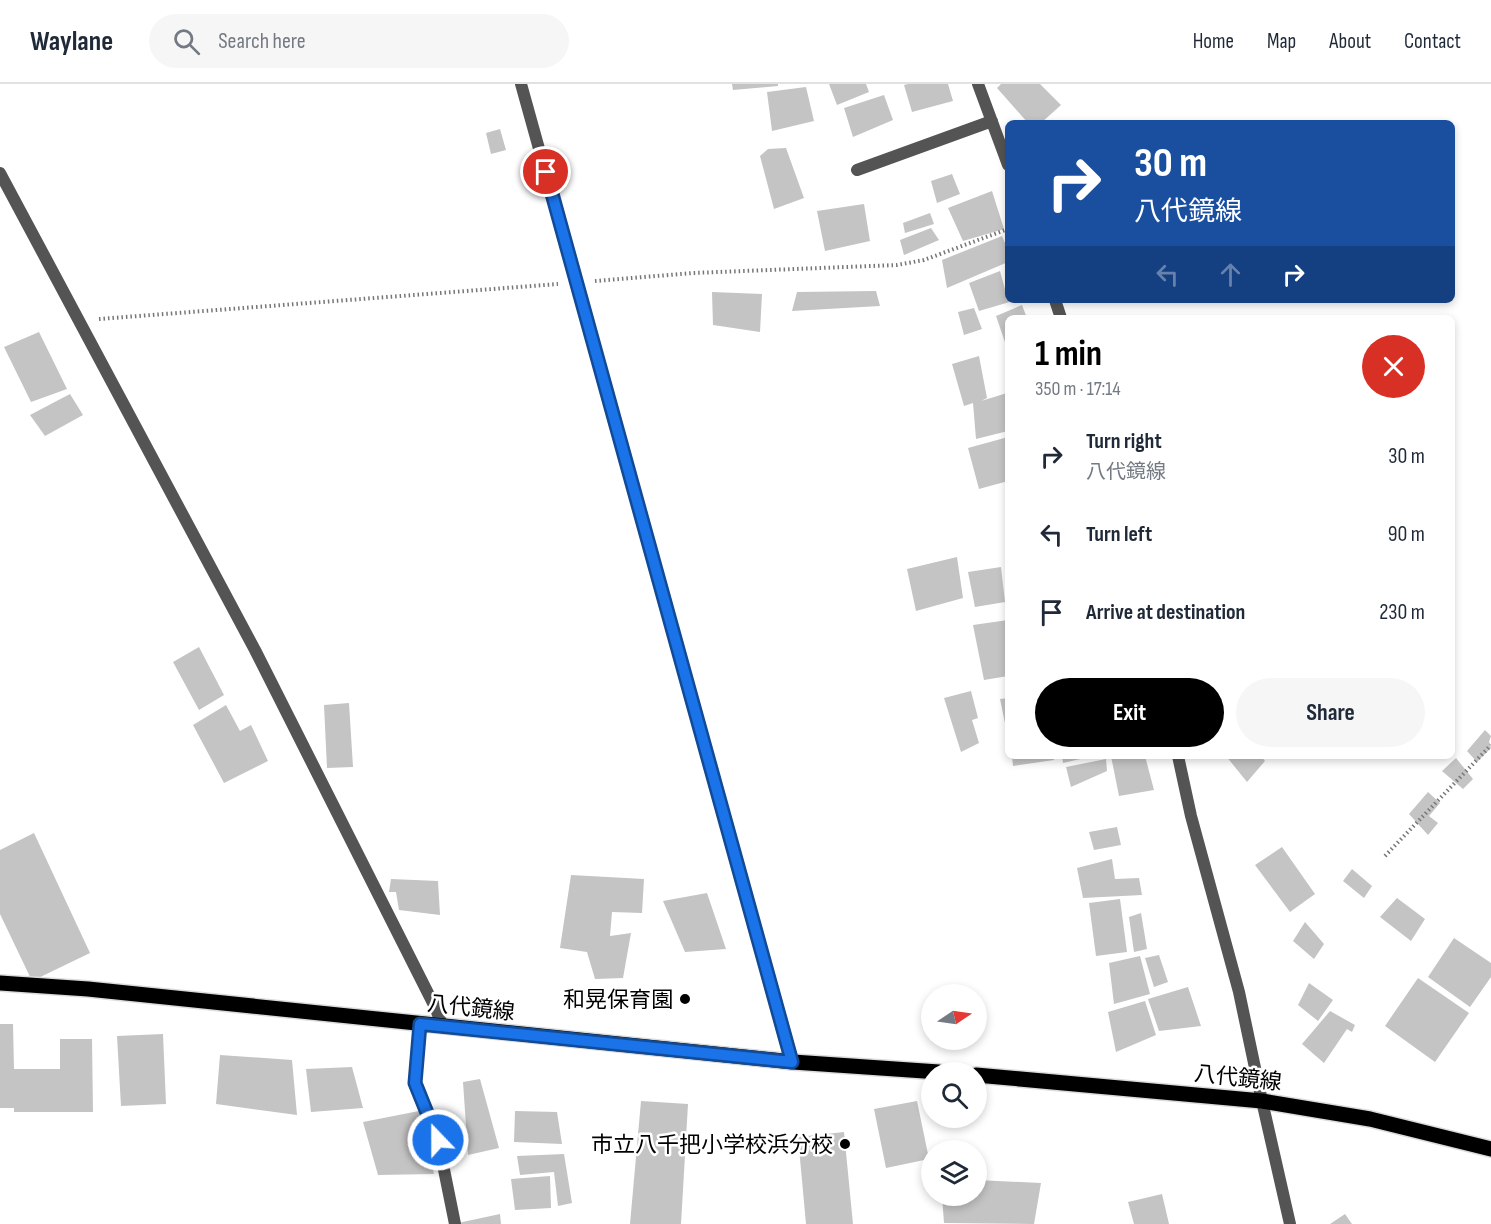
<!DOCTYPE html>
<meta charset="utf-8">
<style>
:root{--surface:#fff;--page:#f6f6f7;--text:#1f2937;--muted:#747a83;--line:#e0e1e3;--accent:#000}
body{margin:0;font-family:"Sofia Sans Condensed","Noto Sans JP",sans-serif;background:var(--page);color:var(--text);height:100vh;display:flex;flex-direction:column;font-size:22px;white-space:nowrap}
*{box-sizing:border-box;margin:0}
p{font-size:20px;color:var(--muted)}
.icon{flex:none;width:33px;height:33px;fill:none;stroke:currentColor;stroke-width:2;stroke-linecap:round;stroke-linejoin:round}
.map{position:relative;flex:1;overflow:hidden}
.panel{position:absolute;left:1005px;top:231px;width:450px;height:444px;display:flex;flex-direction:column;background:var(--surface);border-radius:9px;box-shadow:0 3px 9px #0003}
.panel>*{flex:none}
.top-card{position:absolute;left:1005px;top:36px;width:450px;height:183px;border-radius:9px;box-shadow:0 3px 9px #0003;background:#1a4fa0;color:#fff;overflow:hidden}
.needle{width:39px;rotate:77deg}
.controls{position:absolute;left:921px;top:900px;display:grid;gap:12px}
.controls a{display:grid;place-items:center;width:66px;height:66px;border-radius:50%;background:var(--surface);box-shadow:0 3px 9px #0003;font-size:30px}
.pin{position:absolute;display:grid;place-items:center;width:51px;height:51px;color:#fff;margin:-26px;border:3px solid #fff;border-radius:50%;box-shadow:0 2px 6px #0007}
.me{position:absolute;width:66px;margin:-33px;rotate:338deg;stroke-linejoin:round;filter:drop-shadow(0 0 4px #0008)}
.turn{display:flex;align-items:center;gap:21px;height:126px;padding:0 30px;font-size:27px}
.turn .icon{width:78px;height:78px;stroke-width:2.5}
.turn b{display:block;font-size:42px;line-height:51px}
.lanes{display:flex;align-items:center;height:57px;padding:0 30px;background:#0003;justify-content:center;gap:30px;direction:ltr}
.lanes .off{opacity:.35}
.round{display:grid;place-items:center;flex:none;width:63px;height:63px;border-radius:32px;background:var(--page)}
.overview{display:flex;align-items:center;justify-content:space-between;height:102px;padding:0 30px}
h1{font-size:36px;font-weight:700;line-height:45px;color:var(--accent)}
.action{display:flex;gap:12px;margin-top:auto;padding:12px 30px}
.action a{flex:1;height:69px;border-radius:36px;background:var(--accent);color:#fff;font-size:24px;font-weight:700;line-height:69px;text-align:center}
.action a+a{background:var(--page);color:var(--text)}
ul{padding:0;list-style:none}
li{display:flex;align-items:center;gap:18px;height:78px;padding:0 30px}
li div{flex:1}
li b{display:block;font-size:22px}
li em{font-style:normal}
header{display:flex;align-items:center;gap:36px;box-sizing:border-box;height:84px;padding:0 30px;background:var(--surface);border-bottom:2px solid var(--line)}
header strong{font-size:28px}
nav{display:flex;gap:33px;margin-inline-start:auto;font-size:21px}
.search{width:420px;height:54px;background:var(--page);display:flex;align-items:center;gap:15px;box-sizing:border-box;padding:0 21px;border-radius:33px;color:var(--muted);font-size:22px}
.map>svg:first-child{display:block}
.building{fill:#c4c4c4}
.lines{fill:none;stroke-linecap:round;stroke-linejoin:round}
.primary-casing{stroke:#dbdbdb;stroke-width:18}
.path{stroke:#767676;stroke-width:4;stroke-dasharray:1.5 3;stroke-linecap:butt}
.minor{stroke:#545454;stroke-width:12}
.tertiary{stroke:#545454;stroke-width:12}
.primary{stroke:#000;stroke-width:15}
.route-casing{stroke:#114b97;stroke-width:15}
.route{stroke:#1a73e8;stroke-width:10}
.poi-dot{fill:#000;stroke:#fff;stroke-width:2}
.labels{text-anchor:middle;stroke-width:5;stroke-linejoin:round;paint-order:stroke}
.poi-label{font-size:22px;fill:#000;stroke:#fff;text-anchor:end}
.street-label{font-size:22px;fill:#000;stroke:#fff}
</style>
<header>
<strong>Waylane</strong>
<div class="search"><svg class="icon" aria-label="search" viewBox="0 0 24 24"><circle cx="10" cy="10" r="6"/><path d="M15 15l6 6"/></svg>Search here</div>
<nav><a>Home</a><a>Map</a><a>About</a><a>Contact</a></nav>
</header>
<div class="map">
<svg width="1491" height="1140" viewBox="0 0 1491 1140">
<rect width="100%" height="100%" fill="#fff"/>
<!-- building -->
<path class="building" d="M732,0h46v2l-45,4z
M829,0h37l3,8 -32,13z
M908,0h40l5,17 -41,11 -8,-27z
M1001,0h39l21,21 -20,18h-13l-31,-35z
M806,3l8,34 -42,10 -5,-39z
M884,11l9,25 -40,17 -9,-29z
M500,45l6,21 -15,4 -5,-21z
M786,64l18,50 -30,11 -14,-53 8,-7z
M952,90l8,20 -23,9 -6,-22z
M992,107l12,38 -41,12 -15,-33z
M864,120l6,37 -45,10 -8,-40z
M930,129l4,11 -29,9 -2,-10z
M931,144l8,12 -35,15 -4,-15z
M1002,152l6,14v12l-61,26 -5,-28z
M1000,187l8,29 5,1 -34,10 -10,-28z
M876,207l4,15 -88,5 5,-19z
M712,208l50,2 -2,38 -47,-7z
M1022,221l5,13h-19v33l-12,-35z
M974,224l8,21 -18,6 -6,-23z
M39,248l28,57 -36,13 -27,-55z
M979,272l8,42 -6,3 26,-8 1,38 -32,8 -3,-36 -9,3 -12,-42z
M70,310l13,21 -38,21 -15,-21z
M1008,353v44l-29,8 -11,-41z
M957,473l6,41 -47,13 -9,-42z
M1001,483l4,35 -30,5 -7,-35z
M1008,536v56l-24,4 -11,-55z
M199,563l25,48 -25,15 -26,-48z
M971,607l7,27 -6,2 7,23 -18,9 -17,-54z
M1008,614v34l-1,1 -7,-34z
M349,619l4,64 -26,1 -3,-63z
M226,621l14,26 11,-6 17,36 -44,22 -31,-58z
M1485,646l6,6 -2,6 2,6 -14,14 -10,-11z
M1012,672h41l1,4 -41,6z
M1062,672h27v1l-26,6z
M1111,672h34l9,34 -35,6z
M1226,672h35l4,5 -18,21z
M1456,674l17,21 -10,10 -21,-18z
M1106,675l1,12 -36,16 -5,-20z
M1428,708l12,11 -11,13 9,7 -10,12 -19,-21z
M1117,743l4,18 -27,5 -5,-18z
M34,749l56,120 -58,28 -32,-67v-64z
M1282,763l33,47 -25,18 -35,-47z
M1112,775l3,20 24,-1 3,17 -59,3 -6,-30z
M1352,785l20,17 -8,12 -21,-17z
M571,791l73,4 -2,34 -30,-1 -2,24 21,-3 -8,45 -28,1 -8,-27 -27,-4z
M391,795l47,2 2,34 -41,-5 -3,-18h-7z
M707,809l19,56 -41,3 -22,-51z
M1397,814l28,21 -14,22 -31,-24z
M1120,815l7,53 -31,4 -7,-53z
M1141,829l6,36 -13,3 -5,-35z
M1305,838l19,22 -10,15 -21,-18z
M1454,854l37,25v14l-21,30 -42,-30z
M1159,871l9,27 -14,5 -9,-29z
M1140,872l10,38 -36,10 -5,-41z
M1418,894l51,35 -34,49 -50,-36z
M1309,899l24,17 -15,21 -20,-16z
M1188,903l13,39 -42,5 -11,-32z
M1145,917l11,34 -40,17 -8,-40z
M1330,927l25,14 -3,7 -5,-3 -23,34 -22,-19z
M0,940h13l1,45h46v-30h32l1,73h-79v-4h-14z
M163,950l3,70 -45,2 -4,-70z
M220,971l72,5 5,55 -81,-11z
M352,983l11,41 -52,4 -5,-43z
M480,995l19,69 -31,7 -5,-73z
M641,1017l47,3 -7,120h-51z
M917,1017l12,58 -43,9 -12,-59z
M419,1027l15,63 -56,1 -15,-53z
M515,1027l42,1 5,32 -48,-2z
M844,1048l9,92h-47l-8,-87z
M564,1070l8,49 -14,3 -4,-34 -34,3 -3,-19z
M550,1092l1,32 -36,2 -4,-31z
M976,1096l65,3 -7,41 -90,-1 -2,-27h34z
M1162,1110l7,30h-35l-6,-22z
M500,1130l1,10h-43v-1z
M1345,1130l7,10h-22z"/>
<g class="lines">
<defs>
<path id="primary" d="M0,899l88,6 705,73 146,10
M976,991l286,26 108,18 121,30"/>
</defs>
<!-- primary casing -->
<use href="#primary" class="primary-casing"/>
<!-- path -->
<path class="path" d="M595,197l98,-8 204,-8 27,-5 84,-31
M99,235l459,-35
M1385,772l106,-111"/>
<!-- minor -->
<path class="minor" d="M521,0l272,978
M978,0l30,81
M857,86l135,-49
M0,89l255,477 180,357 8,20
M1055,216l6,18
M1178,672l13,60 48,176 23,109
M420,940l-5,59 23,57 17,84"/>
<!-- tertiary -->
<path class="tertiary" d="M1262,1017l28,123"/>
<!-- primary -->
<use href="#primary" class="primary"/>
</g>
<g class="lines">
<defs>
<path id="route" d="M438,1056l-23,-57 5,-59 372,38 -246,-890"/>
</defs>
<!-- route casing -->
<use href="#route" class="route-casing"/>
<!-- route -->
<use href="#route" class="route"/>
</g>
<!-- markers -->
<g class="poi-dot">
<circle cx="685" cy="915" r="6"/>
<circle cx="845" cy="1060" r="6"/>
</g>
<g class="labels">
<!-- poi labels -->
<g class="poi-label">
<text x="673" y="923">和晃保育園</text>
<text x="833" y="1068">市立八千把小学校浜分校</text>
</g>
<!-- street labels -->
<g class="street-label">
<text transform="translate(471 923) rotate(6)" y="8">八代鏡線</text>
<text transform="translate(1238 993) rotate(6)" y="8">八代鏡線</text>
</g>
</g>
</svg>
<div class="controls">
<a><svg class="needle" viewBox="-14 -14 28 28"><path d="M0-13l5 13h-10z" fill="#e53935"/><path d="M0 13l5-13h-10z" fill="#747a83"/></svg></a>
<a><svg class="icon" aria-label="search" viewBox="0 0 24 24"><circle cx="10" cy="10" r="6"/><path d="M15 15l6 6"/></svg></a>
<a><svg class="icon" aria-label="layers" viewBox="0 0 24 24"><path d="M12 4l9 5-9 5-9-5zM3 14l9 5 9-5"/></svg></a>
</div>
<div class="pin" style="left:546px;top:88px;background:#d93025"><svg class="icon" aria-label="arrive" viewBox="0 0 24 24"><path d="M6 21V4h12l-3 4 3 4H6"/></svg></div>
<svg class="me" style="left:438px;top:1056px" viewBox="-20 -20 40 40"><circle r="17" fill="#1a73e8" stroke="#fff" stroke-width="3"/><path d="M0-11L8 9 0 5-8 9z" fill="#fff"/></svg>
<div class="top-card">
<div class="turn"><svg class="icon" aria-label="right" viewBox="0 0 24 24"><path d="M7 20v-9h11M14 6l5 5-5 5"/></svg><div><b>30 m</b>八代鏡線</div></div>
<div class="lanes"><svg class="icon off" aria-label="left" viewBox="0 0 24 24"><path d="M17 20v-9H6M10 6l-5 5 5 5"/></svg><svg class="icon off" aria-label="ahead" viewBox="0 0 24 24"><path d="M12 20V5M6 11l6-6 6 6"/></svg><svg class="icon" aria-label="right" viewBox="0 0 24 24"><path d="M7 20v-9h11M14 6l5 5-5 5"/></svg></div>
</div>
<section class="panel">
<div class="overview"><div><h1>1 min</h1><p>350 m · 17:14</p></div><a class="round" style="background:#d93025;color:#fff"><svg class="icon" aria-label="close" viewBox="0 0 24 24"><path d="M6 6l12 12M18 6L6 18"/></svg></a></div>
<ul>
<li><svg class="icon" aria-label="right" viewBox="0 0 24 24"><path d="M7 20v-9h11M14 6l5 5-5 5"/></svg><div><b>Turn right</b><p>八代鏡線</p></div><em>30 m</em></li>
<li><svg class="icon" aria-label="left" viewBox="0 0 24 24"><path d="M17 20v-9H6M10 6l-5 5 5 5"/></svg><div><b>Turn left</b></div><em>90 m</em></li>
<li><svg class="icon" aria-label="arrive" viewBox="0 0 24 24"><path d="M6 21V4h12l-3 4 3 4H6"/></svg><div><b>Arrive at destination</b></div><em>230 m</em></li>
</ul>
<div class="action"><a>Exit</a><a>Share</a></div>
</section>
</div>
